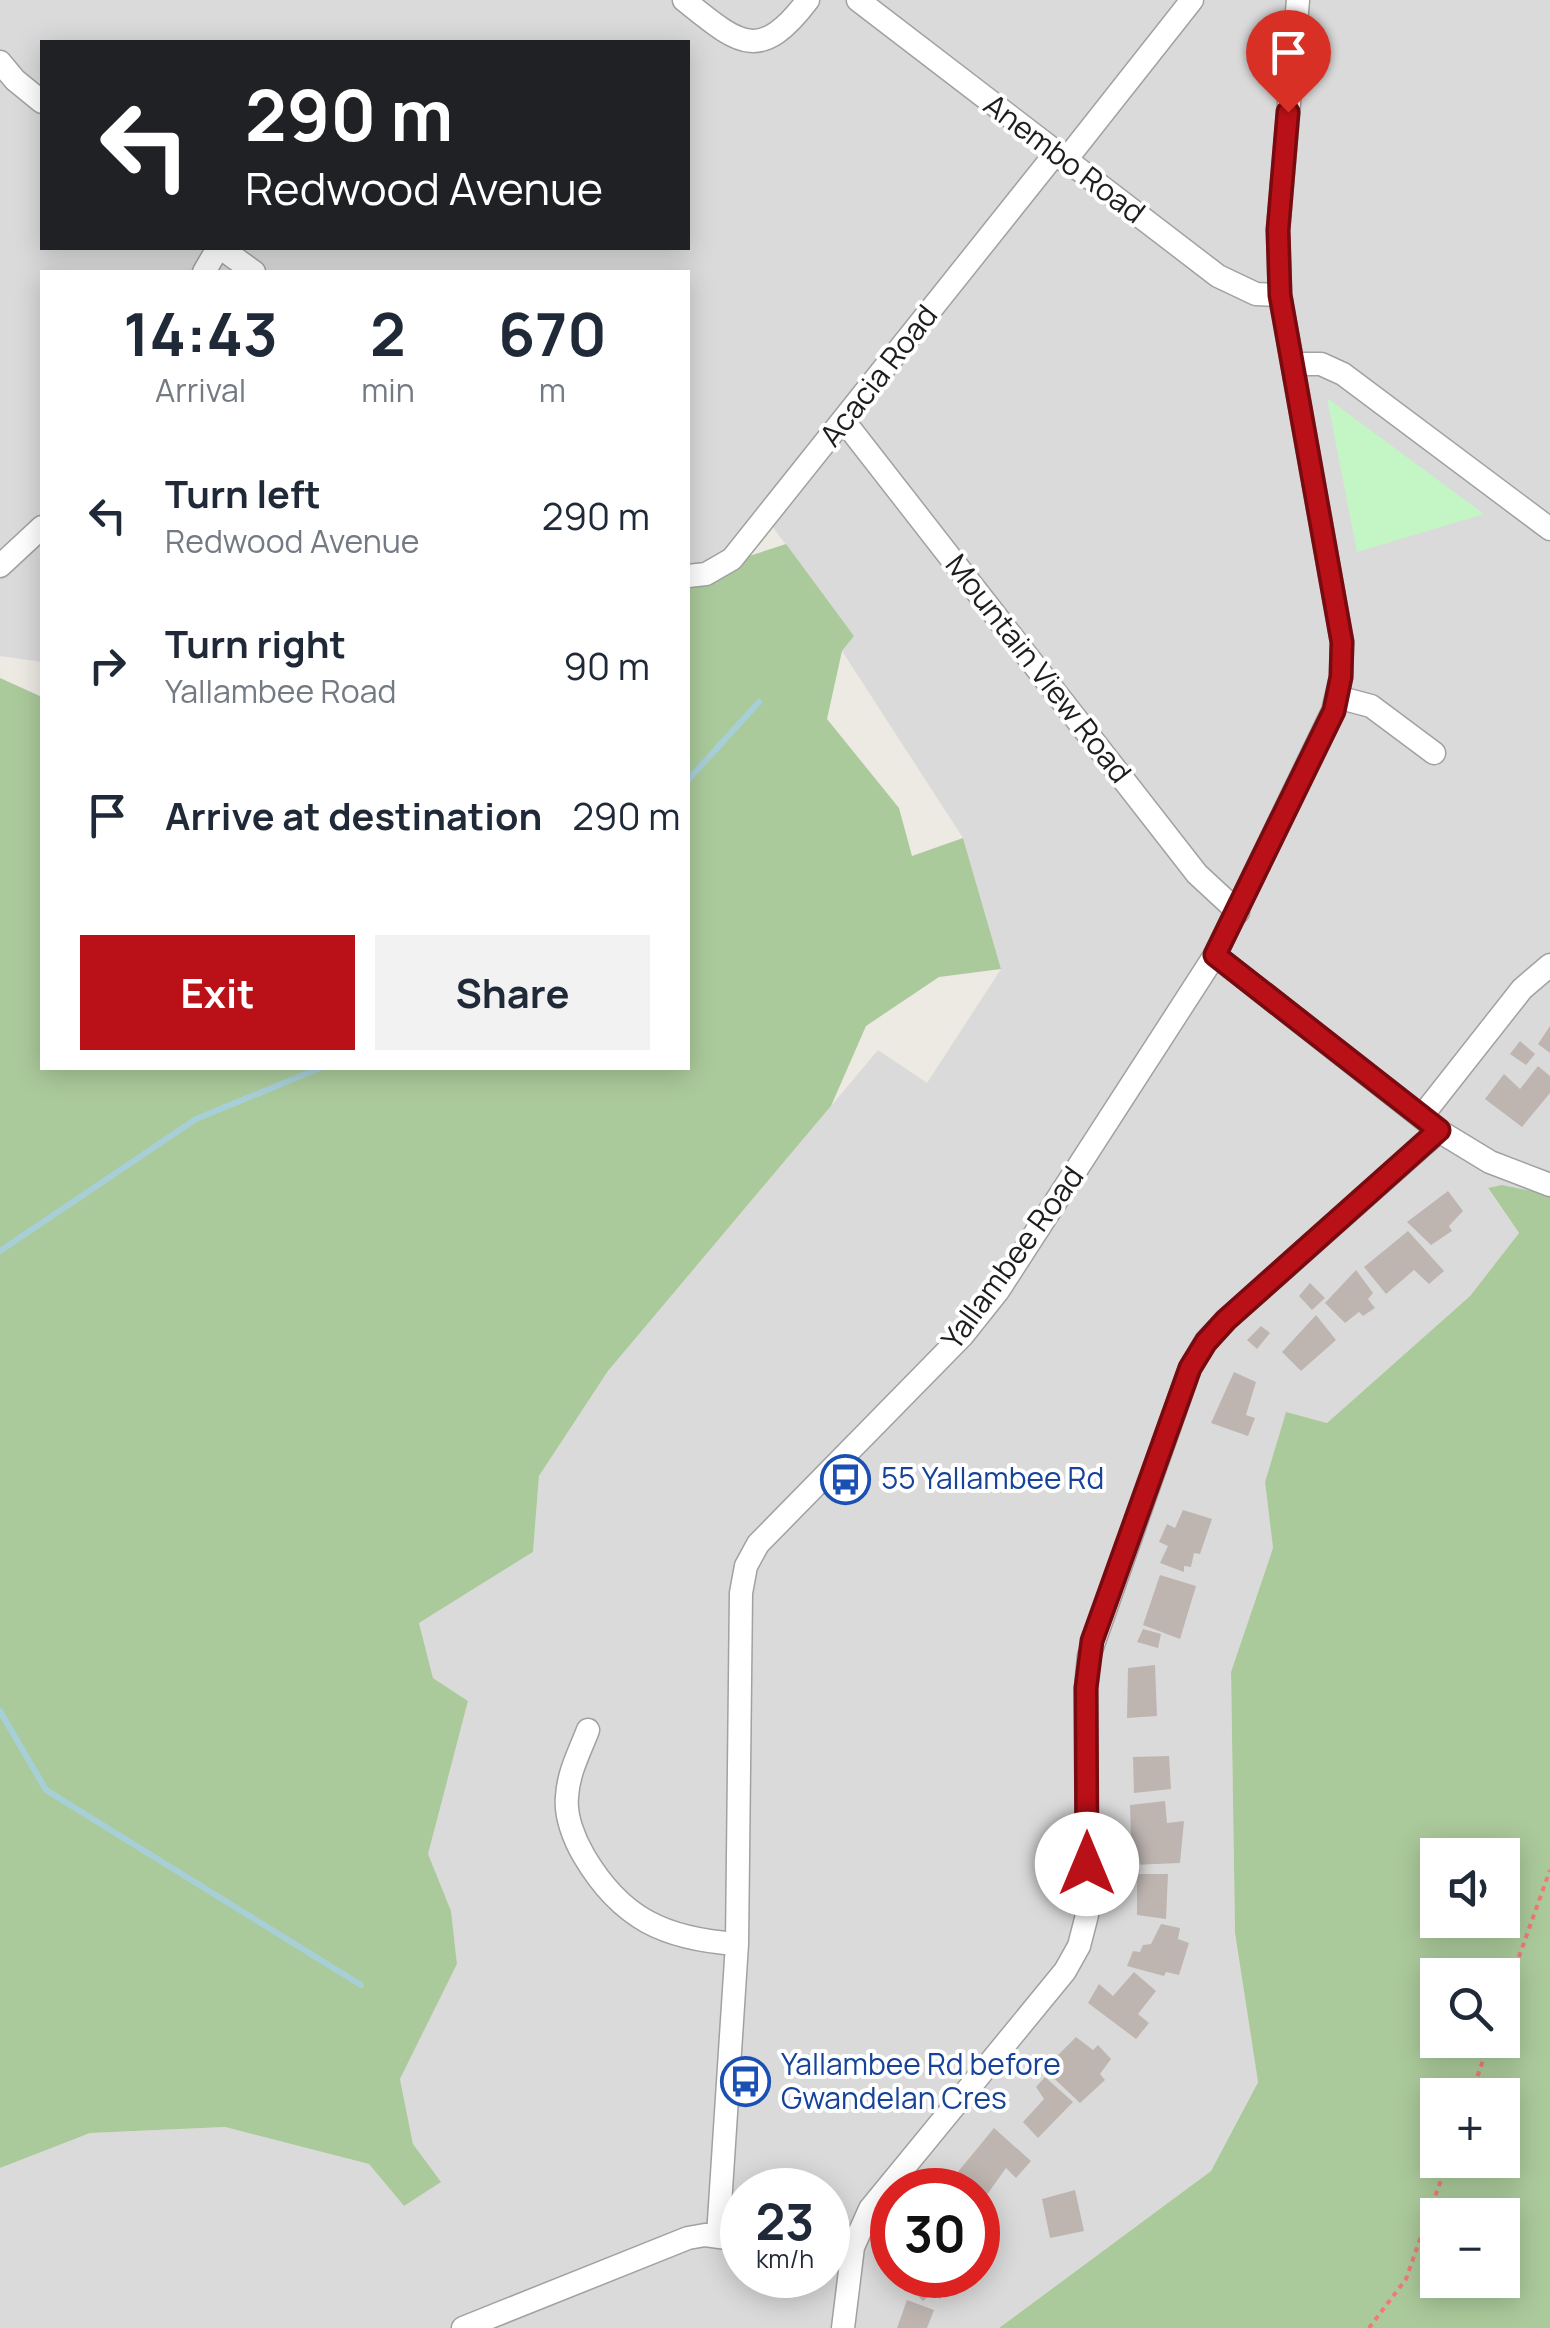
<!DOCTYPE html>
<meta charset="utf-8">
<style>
:root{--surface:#fff;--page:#f2f2f3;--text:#1f2937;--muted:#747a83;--accent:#ba1017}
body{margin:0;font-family:Manrope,sans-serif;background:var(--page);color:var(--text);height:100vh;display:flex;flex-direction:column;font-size:38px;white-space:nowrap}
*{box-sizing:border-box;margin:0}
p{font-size:32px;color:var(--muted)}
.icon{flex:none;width:55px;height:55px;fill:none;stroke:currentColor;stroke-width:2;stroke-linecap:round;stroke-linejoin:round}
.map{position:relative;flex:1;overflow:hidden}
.side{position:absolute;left:40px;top:270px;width:650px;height:800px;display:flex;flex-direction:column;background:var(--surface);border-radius:0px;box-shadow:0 5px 25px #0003}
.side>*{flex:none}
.banner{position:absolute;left:40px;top:40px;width:650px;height:210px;border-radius:0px;box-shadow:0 5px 25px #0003;background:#202124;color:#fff;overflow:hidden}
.controls{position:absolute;left:1420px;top:1838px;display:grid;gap:20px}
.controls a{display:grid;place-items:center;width:100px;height:100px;border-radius:0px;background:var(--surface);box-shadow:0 5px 25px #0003;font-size:50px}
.speed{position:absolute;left:720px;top:2168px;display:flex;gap:20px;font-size:50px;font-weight:700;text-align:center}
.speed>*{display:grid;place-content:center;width:130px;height:130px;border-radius:50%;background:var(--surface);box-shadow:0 5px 25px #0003;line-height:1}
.speed small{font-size:25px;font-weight:400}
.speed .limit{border:15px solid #d22;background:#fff;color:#111}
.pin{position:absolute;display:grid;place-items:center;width:85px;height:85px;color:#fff;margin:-102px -42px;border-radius:50% 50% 50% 0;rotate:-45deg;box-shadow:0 0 10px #0007}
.pin .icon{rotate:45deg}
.me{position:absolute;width:110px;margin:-55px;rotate:0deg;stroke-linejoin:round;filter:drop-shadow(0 0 8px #0008)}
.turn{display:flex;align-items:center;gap:35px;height:210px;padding:0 40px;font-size:45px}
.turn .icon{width:130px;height:130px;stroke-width:2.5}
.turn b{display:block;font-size:70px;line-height:85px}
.eta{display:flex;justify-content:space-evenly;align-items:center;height:170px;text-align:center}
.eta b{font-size:60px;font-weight:700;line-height:70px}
.button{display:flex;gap:20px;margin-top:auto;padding:20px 40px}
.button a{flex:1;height:115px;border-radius:0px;background:var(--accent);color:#fff;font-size:40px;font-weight:700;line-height:115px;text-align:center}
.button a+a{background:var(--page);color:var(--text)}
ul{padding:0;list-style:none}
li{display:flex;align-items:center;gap:30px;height:150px;padding:0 40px}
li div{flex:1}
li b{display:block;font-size:38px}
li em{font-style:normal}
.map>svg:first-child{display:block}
.residential{fill:#dbdada;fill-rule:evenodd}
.forest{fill:#abca9b;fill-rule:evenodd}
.park{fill:#c3f5c5}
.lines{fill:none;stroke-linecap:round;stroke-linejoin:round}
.stream{stroke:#a7cfd8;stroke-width:6}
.building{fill:#beb5b1}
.minor-casing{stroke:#a1a1a1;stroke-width:25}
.path{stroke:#ee7b74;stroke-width:4;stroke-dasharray:5 5;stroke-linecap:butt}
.minor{stroke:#fff;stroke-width:22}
.route-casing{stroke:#790a0f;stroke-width:25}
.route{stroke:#ba1017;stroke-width:18}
.labels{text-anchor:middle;stroke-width:8;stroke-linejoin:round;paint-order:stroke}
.street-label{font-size:30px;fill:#1d1d1d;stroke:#fff}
.transit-label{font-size:30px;fill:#164399;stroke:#fff;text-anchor:start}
</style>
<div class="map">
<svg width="1550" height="2328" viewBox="0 0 1550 2328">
<rect width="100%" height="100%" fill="#edeae4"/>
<!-- residential -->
<path class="residential" d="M0,0h1550v1195l-62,-6 31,44 -49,63 -143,127 -41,-10 -21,69 8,66 -42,124 4,261 23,148 -47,90 -212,157h-999v-160l89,-35 136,-6 144,37 35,42 36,-24 -27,-38 -13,-65 57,-115 -6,-53 -24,-57 41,-153 -35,-23 -14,-55 114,-71 6,-76 69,-105 270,-321 49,33 74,-114 -38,-131 -121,-187 12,-15 -88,-118 -34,41 -44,17v-304h-646v390l-42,-6zM42,42h646v206h-646zM742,2190h86v85h-86zM892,2190h86v85h-86z"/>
<!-- forest -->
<path class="forest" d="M786,544l68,92 -12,15 -15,68 72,89 13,48 51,-18 38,131 -62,8 -73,49 -35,80 -223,265 -69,105 -6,76 -114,71 14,55 35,23 -40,153 23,57 6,53 -57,115 13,65 28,38 -37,24 -35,-42 -144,-37 -135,6 -90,35v-1490l42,19v371h646v-492z
M1502,1185l48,10v1133h-551l212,-157 47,-89 -23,-149 -4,-261 42,-124 -8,-66 21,-70 41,11 143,-127 49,-63 -31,-45zM1438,1855h64v65h-64zM1438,1975h64v65h-64zM1438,2095h64v65h-64zM1438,2215h64v65h-64z"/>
<!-- park -->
<path class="park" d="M1327,398l157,116 -127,38z"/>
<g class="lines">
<!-- stream -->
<path class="stream" d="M688,780l71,-78
M0,1251l196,-132 124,-51
M0,1711l46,79 315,195"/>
</g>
<!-- building -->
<path class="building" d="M1550,1026v27l-12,-9z
M1520,1041l15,13 -9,11 -16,-11z
M1538,1066l12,10v17l-28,34 -37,-28 19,-25 16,15z
M1448,1191l15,20 -14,15 3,5 -21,14 -24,-23z
M1408,1231l36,40 -15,13 -15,-14 -28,24 -22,-27z
M1356,1270l17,23 -5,6 7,9 -12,8 -4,-4 -14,11 -20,-20z
M1310,1283l15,15 -13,12 -13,-14z
M1316,1315l20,25 -35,31 -19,-19z
M1261,1326l9,7 -13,16 -10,-9z
M1234,1372l22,10 -10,33 9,3 -7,18 -37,-13z
M1183,1510l29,9 -12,35 -6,-1 -3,14 -7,-1v6l-24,-9 8,-17 -9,-4 8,-18 8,4z
M1160,1575l36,11 -16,53 -37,-14z
M1143,1629l18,5 -3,14 -21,-6z
M1155,1665l2,51 -30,2 1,-50z
M1169,1756l2,33 -37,4 -1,-36z
M1165,1801l2,22 17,-2 -4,42 -48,2 -2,-60z
M1137,1874h31l-2,45 -29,-4z
M1161,1924l19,4 -2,11 11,4 -10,32 -13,-3 -2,4 -37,-10 6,-15 7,1 3,-7 8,-1z
M1134,1972l22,19 -18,23 11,9 -13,16 -48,-36 11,-19 14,12z
M1076,2037l17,13 5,-5 13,14 -11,15 5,6 -25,23 -36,-34z
M1045,2077l28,25 -35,36 -15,-16 21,-23 -8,-12z
M994,2128l37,33 -15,17 -10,-10 -20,28 -29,-23z
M1075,2190l9,41 -34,7 -8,-39z
M978,2196l9,8 -9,13 15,13 -15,20z
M902,2275h59l-21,24 -8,-6 -9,8 -20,-20z
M907,2300l27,10 -7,18h-30z"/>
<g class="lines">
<defs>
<path id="minor" d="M684,0c54,43 75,65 124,0
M858,0l360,276 38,18 24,1
M0,62l15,18 27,22
M1065,161l127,-161
M221,248l33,24
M204,272l14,-24
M1293,364h28l22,10 207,155
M844,421l353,453 41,38
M0,566l42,-39
M688,576l18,-2 26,-15 323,-405
M1337,697l34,9 63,47
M1215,955l224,176 51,31 60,23
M1422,1116l100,-127 28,-24
M588,1730c-8,21 -20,43 -21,67 -2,19 7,42 17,59 37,63 81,83 153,88
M718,2236l19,-292 4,-351 5,-27 12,-22 205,-209 35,-44 217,-336 118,-244 8,-34 1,-35 -62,-347 -2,-65 20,-230
M463,2328l225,-90 17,-3 37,5
M843,2328l10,-81 17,-38 195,-238 14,-25 8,-31 -1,-227 3,-32 101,-288 16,-27 20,-21 213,-189"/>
</defs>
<!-- minor casing -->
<use href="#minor" class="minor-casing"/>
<!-- path -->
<path class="path" d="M1502,2004l48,-134
M1471,2095l19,-55
M1369,2328l37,-49 42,-119"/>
<!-- minor -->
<use href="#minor" class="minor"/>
</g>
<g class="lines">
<defs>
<path id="route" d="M1087,1864l-1,-176 6,-47 98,-273 16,-26 20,-22 213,-190 -224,-175 119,-244 7,-34 1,-35 -62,-347 -2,-65 10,-118"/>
</defs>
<!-- route casing -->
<use href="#route" class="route-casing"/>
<!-- route -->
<use href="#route" class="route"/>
</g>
<!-- icons -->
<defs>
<symbol id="bus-ring" viewBox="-11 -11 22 22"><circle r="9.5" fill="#fff" stroke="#1a4fb4" stroke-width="1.5"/><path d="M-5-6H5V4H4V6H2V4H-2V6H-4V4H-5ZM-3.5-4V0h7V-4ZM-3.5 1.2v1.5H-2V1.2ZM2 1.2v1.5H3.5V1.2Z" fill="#1a4fb4"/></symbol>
</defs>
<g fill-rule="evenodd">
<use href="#bus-ring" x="818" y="1452" width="55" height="55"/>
<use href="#bus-ring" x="718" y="2054" width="55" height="55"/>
</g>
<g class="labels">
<!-- street labels -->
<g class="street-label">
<text transform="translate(1064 159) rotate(37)" y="10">Anembo Road</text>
<text transform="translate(879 376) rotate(-52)" y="10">Acacia Road</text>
<text transform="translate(1038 669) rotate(52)" y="10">Mountain View Road</text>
<text transform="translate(1013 1258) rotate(-54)" y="10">Yallambee Road</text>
</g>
<!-- transit labels -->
<g class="transit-label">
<text x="881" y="1489">55 Yallambee Rd</text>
<text x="781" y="2075">Yallambee Rd before<tspan x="781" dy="34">Gwandelan Cres</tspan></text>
</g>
</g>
</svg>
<div class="controls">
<a><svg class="icon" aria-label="sound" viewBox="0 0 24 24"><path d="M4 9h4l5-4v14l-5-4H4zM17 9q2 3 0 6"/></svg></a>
<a><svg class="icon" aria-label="search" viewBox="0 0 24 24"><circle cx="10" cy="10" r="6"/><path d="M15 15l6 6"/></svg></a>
<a>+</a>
<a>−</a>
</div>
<div class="speed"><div>23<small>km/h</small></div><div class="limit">30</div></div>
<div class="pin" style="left:1288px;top:112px;background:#d93025"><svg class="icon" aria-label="arrive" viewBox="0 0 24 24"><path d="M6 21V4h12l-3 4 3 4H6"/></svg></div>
<svg class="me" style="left:1087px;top:1864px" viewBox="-20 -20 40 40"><circle r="19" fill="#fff"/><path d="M0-13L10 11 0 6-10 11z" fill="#ba1017"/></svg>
<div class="banner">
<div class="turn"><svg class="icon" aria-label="left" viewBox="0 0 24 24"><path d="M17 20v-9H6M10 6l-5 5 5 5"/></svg><div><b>290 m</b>Redwood Avenue</div></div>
</div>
<section class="side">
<div class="eta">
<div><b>14:43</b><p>Arrival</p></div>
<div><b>2</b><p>min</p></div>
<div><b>670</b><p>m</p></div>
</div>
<ul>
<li><svg class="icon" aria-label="left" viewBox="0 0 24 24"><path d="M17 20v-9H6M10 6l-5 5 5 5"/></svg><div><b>Turn left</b><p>Redwood Avenue</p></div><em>290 m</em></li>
<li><svg class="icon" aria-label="right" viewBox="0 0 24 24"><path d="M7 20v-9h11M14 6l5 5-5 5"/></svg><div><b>Turn right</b><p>Yallambee Road</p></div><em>90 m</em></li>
<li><svg class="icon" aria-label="arrive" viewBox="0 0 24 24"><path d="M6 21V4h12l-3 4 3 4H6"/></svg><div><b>Arrive at destination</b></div><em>290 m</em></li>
</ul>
<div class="button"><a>Exit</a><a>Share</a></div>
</section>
</div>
